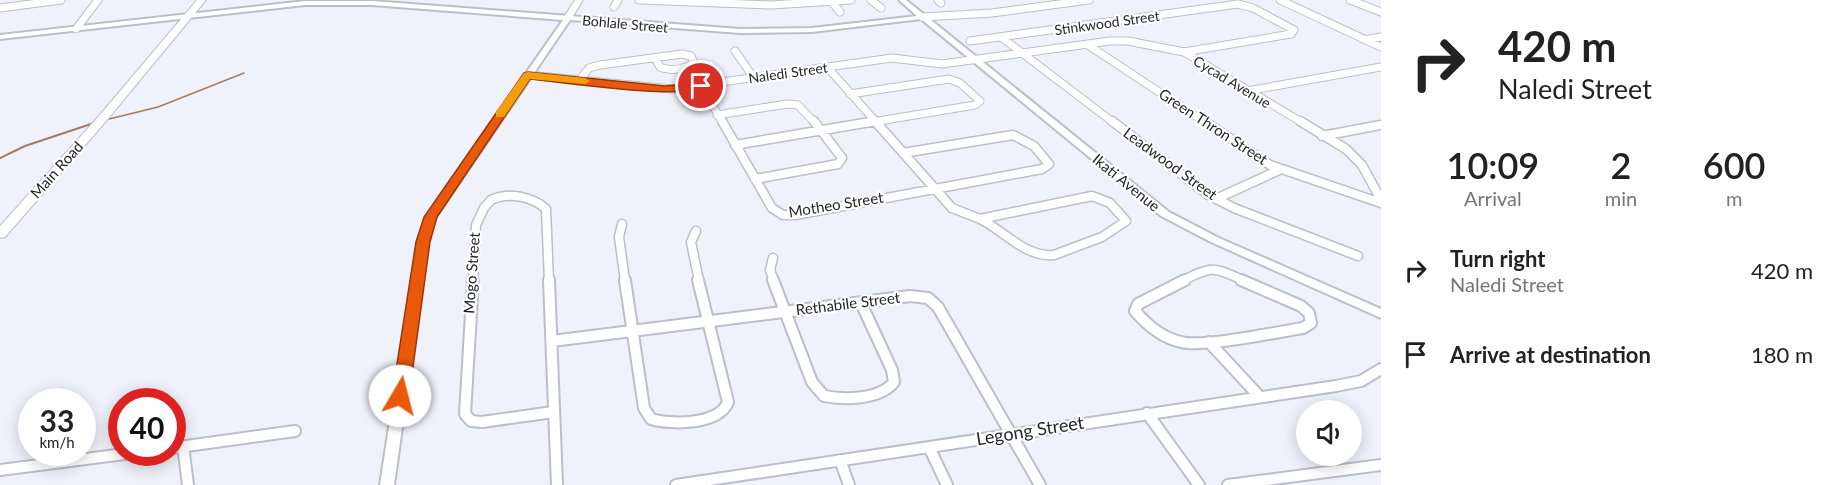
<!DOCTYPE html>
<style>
:root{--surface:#fff;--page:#f6f6f6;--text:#222;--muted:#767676}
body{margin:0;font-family:Lato,sans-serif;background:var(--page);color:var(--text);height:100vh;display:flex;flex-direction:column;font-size:22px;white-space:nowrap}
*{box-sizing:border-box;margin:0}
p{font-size:20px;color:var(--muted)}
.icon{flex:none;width:33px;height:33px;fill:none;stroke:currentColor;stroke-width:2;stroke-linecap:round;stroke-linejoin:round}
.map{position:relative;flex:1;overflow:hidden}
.side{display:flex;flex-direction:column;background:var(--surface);width:450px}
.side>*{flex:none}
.top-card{background:#fff;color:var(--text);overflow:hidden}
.fabs{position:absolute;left:1296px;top:400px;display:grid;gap:12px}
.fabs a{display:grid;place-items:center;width:66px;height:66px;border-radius:50%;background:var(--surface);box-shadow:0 3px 15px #0003;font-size:30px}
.speed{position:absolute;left:18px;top:388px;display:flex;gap:12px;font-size:30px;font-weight:700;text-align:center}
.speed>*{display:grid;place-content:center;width:78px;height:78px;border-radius:50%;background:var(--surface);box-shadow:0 3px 15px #0003;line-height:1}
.speed small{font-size:15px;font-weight:400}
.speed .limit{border:9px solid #d22;background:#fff;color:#111}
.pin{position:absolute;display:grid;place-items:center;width:51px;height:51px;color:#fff;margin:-26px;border:3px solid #fff;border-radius:50%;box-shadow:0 2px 6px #0007}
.me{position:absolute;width:66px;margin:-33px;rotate:8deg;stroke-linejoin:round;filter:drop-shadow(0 0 4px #0008)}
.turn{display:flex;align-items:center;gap:21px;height:126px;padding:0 18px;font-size:27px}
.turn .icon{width:78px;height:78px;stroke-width:2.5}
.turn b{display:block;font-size:42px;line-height:51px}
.eta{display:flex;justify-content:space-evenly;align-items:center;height:102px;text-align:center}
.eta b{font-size:36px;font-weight:600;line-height:42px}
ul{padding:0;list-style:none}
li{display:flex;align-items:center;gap:18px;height:84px;padding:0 18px}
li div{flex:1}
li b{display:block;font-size:22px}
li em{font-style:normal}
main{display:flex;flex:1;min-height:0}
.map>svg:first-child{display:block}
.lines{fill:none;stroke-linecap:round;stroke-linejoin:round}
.stream-far1{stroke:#a67c5d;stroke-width:1.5}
.stream{stroke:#a67c5d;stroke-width:2}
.minor-far2-casing{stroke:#bcbfc7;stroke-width:9}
.minor-far1-casing{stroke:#bcbfc7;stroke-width:11}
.minor-casing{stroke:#bcbfc7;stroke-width:14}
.tertiary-casing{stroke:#bcbfc7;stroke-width:4}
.primary-casing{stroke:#bcbfc7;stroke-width:2}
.minor-far2{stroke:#fff;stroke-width:7}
.minor-far1{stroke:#fff;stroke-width:8}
.minor{stroke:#fff;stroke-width:10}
.tertiary{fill:#fff;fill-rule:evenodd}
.primary{fill:#fff;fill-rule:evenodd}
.route{fill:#ea580c;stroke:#983908;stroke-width:1.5}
.slow{fill:#f59e0b}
.labels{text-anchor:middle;stroke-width:4.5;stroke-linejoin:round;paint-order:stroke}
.far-street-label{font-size:14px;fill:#242528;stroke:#fff}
.street-label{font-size:15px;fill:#242528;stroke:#fff}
.near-street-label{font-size:18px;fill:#242528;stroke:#fff}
</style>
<main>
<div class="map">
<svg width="1381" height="485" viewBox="0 0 1381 485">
<rect width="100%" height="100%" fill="#eff2fb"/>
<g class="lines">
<!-- stream-far1 -->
<path class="stream-far1" d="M105,120l53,-13 86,-34"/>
<!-- stream -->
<path class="stream" d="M0,158l25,-12 69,-23"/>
<defs>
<path id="minor-far2" d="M639,0l132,5 80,-5
M871,0l10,8
M938,0l3,3
M1280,0l101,47
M1350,0l31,12
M832,2l8,10
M614,7l4,-7
M0,8l61,-8
M922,17l70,-4 97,-13
M567,19l12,-19
M76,29l22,-29
M1001,37l113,86
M1365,40l16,-3
M970,41l268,-37 15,4 41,22
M1088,45l118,78
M735,51l19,27
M1184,52l107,-18 3,-4
M828,68l49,55
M528,75l144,14 220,-31 50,6 168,-23h18l56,11 119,71
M579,81l10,-13 11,-3 82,-11 9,2 3,7c-10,6 -23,9 -34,4l-5,-9
M701,86l22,37
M1247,91l134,-24
M850,94l99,-15 11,4 20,18 -5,4 -108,18
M717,115l70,-11 11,1 17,18"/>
<path id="minor-far1" d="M722,121l50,87 11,7h12l247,-46 7,-5 -15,-18 -21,-11 -110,18
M875,121l77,87 28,11
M1112,121l95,73 27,14 124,48
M1204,121l66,44 111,38
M1300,121l46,28 16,16 19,35
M1322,136l59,-11
M735,145l141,-24
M755,179l83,-15 4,-6 -28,-37
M1092,196l18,7 16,18 -24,16 -48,18c-28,3 -51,-25 -74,-36z
M1216,199l63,-29
M622,224l-3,13 6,44
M696,231l-5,11 8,39
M773,258l-3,12 4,11
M473,281l3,-56 8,-17 7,-8c17,-8 41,-4 55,9l3,72
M1182,281c32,-16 31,-14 63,0"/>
<path id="minor" d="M473,280l-8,134 6,7 11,1 71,-10
M549,280l8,205
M625,280l19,128 7,11c20,6 68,6 77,-17l-30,-122
M773,280l39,102 12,14c20,4 56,4 70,-14l-2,-12 -31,-67
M1185,280l-47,24 -3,7c12,14 28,27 46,31 22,6 96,-10 122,-14l8,-5 -2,-10 -8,-7 -60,-26
M552,341l358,-45 18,2 10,9 102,178
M1209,342l50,54
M1147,413l52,72
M183,446l5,39
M929,447l18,38
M172,448l123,-17
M840,460l9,25
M0,470l132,-17
M676,485l660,-99 25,-5 20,-12
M1228,485l153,-20"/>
<path id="tertiary" d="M899,0h7l263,212 50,26 162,71v9l-170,-76 -50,-26 -240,-197 -109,13 -72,1 -170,-13 -134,197 -8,24 -34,244h-14l38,-244 8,-24 137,-197 -191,-15h-67l-305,34v-4l305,-34h67l368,28 72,-1 105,-12z"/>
<path id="primary" d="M197,0h9l-99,120 -102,117 -5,1v-12l99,-110z"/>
</defs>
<!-- minor-far2 casing -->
<use href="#minor-far2" class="minor-far2-casing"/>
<!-- minor-far1 casing -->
<use href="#minor-far1" class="minor-far1-casing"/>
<!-- minor casing -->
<use href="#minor" class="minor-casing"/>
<!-- tertiary casing -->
<use href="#tertiary" class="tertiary-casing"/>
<!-- primary casing -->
<use href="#primary" class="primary-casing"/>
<!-- minor-far2 -->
<use href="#minor-far2" class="minor-far2"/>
<!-- minor-far1 -->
<use href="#minor-far1" class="minor-far1"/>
<!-- minor -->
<use href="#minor" class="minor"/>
<!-- tertiary -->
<use href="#tertiary" class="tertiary"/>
<!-- primary -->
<use href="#primary" class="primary"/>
</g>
<!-- route -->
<path class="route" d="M528,72l137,14 36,-3 5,3c-19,15 -145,-4 -176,-7l-93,138 -7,25 -21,154 -3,5 -6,2 -6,-2 -2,-5 24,-154 8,-25 100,-144z"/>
<!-- slow -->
<path class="slow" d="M528,72l57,6 5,3 -5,3 -55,-5 -26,38h-8v-5l28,-39z"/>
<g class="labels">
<!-- far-street labels -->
<g class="far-street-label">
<text transform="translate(1107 23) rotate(-8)" y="5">Stinkwood Street</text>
<text transform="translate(625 24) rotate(5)" y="5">Bohlale Street</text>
<text transform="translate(788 73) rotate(-8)" y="5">Naledi Street</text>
<text transform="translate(1232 82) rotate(31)" y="5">Cycad Avenue</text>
</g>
<!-- street labels -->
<g class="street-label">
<text transform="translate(1213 127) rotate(33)" y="5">Green Thron Street</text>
<text transform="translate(1170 164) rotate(36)" y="5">Leadwood Street</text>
<text transform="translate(57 170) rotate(-48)" y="5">Main Road</text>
<text transform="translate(1126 183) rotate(39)" y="5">Ikati Avenue</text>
<text transform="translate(836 205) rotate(-9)" y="5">Motheo Street</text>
<text transform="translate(472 273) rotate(-86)" y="5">Mogo Street</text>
<text transform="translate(848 304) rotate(-7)" y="5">Rethabile Street</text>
</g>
<!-- near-street labels -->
<g class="near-street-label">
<text transform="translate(1030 431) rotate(-9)" y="6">Legong Street</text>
</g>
</g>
</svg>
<div class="fabs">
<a><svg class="icon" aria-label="sound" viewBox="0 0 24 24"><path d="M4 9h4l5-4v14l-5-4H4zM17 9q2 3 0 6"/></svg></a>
</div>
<div class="speed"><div>33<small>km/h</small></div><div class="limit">40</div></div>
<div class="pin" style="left:701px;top:86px;background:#d93025"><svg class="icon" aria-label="arrive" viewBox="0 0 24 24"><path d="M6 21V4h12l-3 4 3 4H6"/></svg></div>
<svg class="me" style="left:400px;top:396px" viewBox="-20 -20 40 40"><circle r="19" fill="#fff"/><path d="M0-13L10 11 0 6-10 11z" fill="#ea580c"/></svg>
</div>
<section class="side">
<div class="top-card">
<div class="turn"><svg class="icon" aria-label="right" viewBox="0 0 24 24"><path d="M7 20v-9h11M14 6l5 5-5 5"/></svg><div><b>420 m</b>Naledi Street</div></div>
</div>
<div class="eta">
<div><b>10:09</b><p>Arrival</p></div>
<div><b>2</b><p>min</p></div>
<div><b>600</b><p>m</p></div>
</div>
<ul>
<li><svg class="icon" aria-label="right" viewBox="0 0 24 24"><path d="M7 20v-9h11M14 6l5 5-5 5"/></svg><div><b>Turn right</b><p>Naledi Street</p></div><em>420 m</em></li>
<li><svg class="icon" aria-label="arrive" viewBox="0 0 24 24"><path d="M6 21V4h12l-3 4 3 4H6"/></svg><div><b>Arrive at destination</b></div><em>180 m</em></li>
</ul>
</section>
</main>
